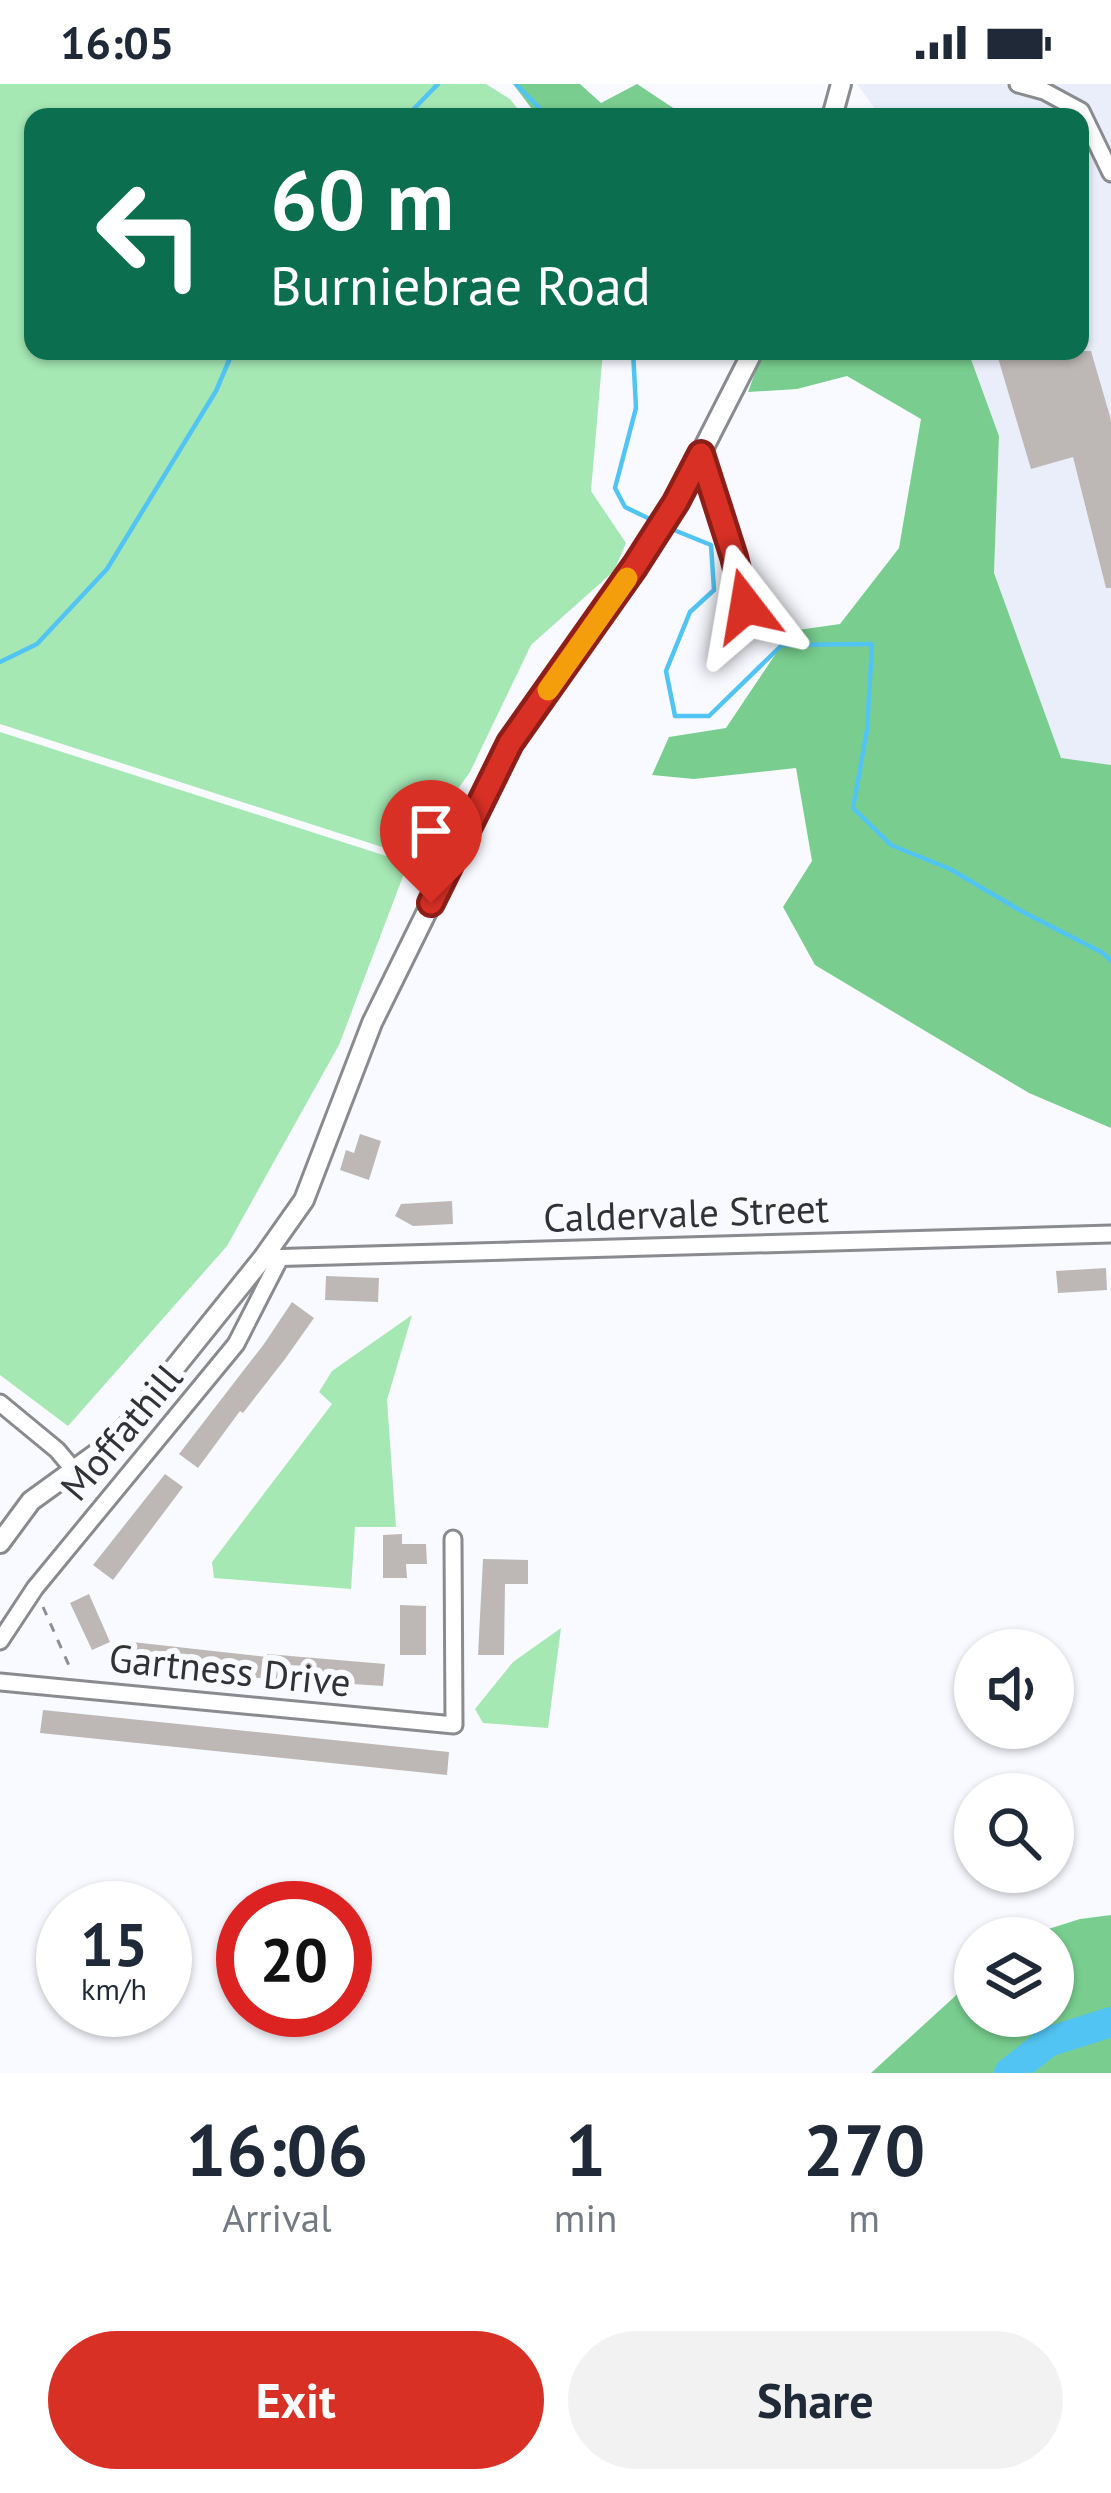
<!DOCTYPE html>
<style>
:root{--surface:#fff;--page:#f2f2f3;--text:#1f2937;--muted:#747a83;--accent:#d93025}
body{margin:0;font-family:"PT Sans",sans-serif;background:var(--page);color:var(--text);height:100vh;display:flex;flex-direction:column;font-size:45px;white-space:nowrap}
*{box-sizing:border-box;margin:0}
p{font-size:39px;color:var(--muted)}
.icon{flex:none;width:66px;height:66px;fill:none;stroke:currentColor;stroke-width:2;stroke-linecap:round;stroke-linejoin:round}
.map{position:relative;height:1989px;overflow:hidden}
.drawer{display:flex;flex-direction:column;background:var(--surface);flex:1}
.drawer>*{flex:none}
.banner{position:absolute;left:24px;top:24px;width:1065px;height:252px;border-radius:24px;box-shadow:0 3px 9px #0004;background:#0b6e4f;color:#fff;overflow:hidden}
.tools{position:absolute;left:954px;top:1545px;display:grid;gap:24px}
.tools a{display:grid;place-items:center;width:120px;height:120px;border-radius:50%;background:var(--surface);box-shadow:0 3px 9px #0004;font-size:60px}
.speed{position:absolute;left:36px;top:1797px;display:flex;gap:24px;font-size:60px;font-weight:700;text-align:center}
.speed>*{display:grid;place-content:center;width:156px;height:156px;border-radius:50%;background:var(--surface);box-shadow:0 3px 9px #0004;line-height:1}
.speed small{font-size:30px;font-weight:400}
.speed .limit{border:18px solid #d22;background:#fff;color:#111}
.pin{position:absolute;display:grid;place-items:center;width:102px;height:102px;color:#fff;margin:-123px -51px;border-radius:50% 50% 50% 0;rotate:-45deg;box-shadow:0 0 12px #0007}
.pin .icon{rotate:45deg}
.me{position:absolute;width:132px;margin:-66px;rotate:346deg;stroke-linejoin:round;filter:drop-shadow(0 0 9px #0008)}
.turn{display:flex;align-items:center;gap:42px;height:252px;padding:0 48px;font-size:54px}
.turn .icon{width:156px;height:156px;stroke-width:2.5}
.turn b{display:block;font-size:84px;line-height:102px}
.eta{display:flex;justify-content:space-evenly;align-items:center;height:204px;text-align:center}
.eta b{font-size:72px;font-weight:600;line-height:84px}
.primary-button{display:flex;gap:24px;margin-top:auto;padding:24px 48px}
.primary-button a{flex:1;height:138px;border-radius:72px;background:var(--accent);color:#fff;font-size:48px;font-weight:600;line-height:138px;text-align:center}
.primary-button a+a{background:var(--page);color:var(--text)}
.status{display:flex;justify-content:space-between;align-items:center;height:84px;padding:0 60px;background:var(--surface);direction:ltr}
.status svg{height:33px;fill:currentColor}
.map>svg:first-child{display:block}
.built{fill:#e9eefa}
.green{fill:#a5e8b4}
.forest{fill:#79ce8f}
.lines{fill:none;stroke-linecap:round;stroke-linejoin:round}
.stream{stroke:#52c4f3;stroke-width:4.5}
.river{stroke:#52c4f3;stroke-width:30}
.building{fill:#bdb8b5}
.service-casing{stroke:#898b8f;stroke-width:14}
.minor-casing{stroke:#898b8f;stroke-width:21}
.tertiary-casing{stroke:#898b8f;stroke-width:24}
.path{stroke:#8d8e92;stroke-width:3;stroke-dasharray:9 9;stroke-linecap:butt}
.service{stroke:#fff;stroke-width:8}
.minor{stroke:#fff;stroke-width:15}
.tertiary{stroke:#fff;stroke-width:18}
.route-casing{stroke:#8d1f18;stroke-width:30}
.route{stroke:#d93025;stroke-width:21}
.slow{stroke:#f59e0b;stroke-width:21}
.labels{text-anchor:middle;stroke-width:12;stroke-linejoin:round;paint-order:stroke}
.street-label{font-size:39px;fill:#323234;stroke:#f8faff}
</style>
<div class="status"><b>16:05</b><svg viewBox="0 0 49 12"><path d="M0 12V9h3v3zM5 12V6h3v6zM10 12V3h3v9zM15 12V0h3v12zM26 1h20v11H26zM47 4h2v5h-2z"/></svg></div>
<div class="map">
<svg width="1111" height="1989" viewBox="0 0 1111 1989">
<rect width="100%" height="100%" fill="#f8faff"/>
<!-- built -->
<path class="built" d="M857,0h254v681l-50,-6 -67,-186 5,-137 -31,-85h112v-234h-199z"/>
<!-- green -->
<path class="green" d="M0,0h486l24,15 14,18h-491v234h570l-12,140 35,52 -12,28 -83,74 -61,127 -60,84 -410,-132z
M0,648l408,131 -69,182 -112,201 -159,180 -68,-51z
M412,1231l-25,85 9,127h-41l-4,62 -137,-11 -2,-16 120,-158 -13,-12 13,-21z
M561,1544l-13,100 -65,-5 -8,-14 38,-47z"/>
<!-- forest -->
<path class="forest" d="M513,0h67l21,19 36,-19 50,33h-149z
M763,267h205l31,85 -5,137 67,185 50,7v363l-82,-35 -214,-128 -32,-58 29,-46 -16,-93 -102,11 -42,-4 17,-38 57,-9 65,-97 49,-7 59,-76 22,-129 -74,-43 -50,13 -49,3z
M1111,1831v158h-240l104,-95v38h78v-78h-33l60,-19z"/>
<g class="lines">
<!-- stream -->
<path class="stream" d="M516,0l32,33
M406,33l32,-33
M633,267l3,57 -21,80 10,19 33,16
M669,444l42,17 3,45 -24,22 -24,59 9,45h34l73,-71 90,-1 -5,86 -14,78 38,37 59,24 73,43 80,41 8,8
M0,578l37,-18 70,-75 109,-178 17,-40"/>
<!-- river -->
<path class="river" d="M1009,1989l39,-31 63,-20"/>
</g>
<!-- building -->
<path class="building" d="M996,267h95l20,69v168h-5l-33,-131 -42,12z
M360,1050l21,7 -12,39 -29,-10 6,-20 8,3z
M452,1117l1,23 -40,2 -18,-10 6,-12z
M1106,1184l1,22 -49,3 -2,-22z
M326,1192l53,2 -1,24 -53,-2z
M292,1218l22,16 -29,41 -42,54 -3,-2 -42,57 -19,-14 85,-110z
M165,1390l18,13 -70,93 -20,-15z
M402,1450v10h24l1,20h-21l1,14h-24v-43z
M483,1475l45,1v24h-23l-1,71h-26z
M89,1510l21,48 -18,8 -22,-47z
M400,1521l26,1v49h-26z
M132,1558l135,15v-3l118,10 -2,22 -140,-9 -113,-13z
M43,1626l406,42 -2,23 -407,-42z"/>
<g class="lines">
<defs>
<path id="service" d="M702,374l32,99 12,49"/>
<path id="minor" d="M1018,0l26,7 37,20 30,62
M263,1174l848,-24
M0,1319l57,47 16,19
M0,1557l35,-53 201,-244 44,-86
M0,1598l454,43 -1,-186"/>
<path id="tertiary" d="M832,33l9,-33
M0,1459l31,-42 76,-55 24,-24 132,-164 41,-58 68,-177 138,-280 125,-177 41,-64 77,-151"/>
</defs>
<!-- service casing -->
<use href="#service" class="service-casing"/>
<!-- minor casing -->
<use href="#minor" class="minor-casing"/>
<!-- tertiary casing -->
<use href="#tertiary" class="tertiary-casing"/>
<!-- path -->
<path class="path" d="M43,1523l28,63"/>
<!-- service -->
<use href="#service" class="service"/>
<!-- minor -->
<use href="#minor" class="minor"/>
<!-- tertiary -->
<use href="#tertiary" class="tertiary"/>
</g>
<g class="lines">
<defs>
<path id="route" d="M431,819l79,-160 125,-177 41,-64 25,-48 33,103 12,49"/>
</defs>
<!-- route casing -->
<use href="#route" class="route-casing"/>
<!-- route -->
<use href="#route" class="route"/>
<!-- slow -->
<path class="slow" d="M548,606l79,-112"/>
</g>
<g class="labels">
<!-- street labels -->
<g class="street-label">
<text transform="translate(686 1129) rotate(-2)" y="14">Caldervale Street</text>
<text transform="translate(121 1348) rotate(-50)" y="14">Moffathill</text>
<text transform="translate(230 1586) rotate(6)" y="14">Gartness Drive</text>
</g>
</g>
</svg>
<div class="tools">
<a><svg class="icon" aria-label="sound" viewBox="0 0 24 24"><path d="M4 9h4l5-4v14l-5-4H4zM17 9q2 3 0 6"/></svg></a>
<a><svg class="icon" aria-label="search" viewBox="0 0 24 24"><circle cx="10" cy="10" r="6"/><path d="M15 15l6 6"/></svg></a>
<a><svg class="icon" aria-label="layers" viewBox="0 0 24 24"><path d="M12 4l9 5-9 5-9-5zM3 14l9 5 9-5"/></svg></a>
</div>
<div class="speed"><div>15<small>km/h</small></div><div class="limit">20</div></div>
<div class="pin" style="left:431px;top:819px;background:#d93025"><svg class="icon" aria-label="arrive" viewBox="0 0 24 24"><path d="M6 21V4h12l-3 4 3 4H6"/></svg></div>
<svg class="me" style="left:746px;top:522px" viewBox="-20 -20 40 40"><path d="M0-17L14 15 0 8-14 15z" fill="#d93025" stroke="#fff" stroke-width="4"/></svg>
<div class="banner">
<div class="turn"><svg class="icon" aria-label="left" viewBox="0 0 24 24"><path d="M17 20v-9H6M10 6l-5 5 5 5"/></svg><div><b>60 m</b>Burniebrae Road</div></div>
</div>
</div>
<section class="drawer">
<div class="eta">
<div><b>16:06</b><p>Arrival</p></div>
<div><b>1</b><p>min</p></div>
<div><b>270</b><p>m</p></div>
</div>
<div class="primary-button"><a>Exit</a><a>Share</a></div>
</section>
